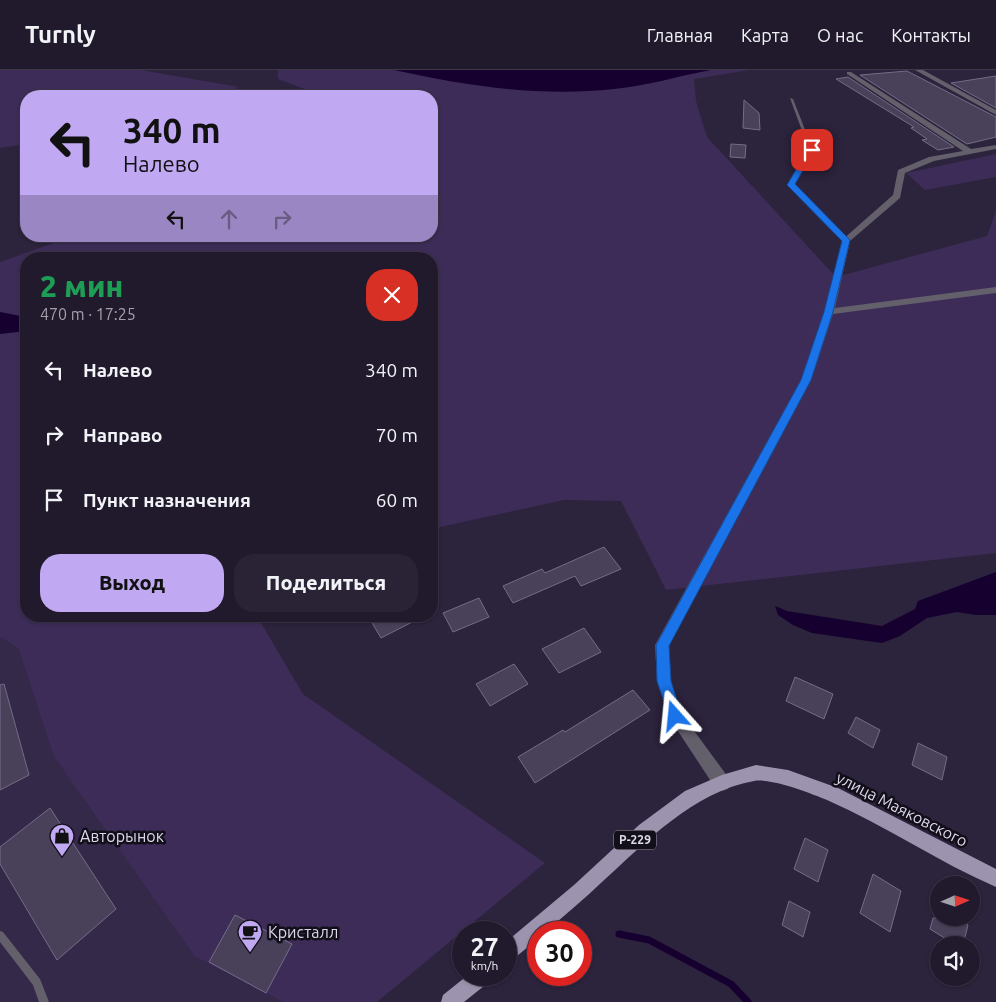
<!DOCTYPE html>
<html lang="ru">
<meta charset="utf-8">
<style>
:root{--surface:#211a2d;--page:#292335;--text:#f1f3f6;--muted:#a2a1aa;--line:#3e3849;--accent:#c1a8f3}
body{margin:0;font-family:Ubuntu,sans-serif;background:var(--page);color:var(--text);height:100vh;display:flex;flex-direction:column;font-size:19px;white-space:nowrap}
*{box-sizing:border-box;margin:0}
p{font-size:16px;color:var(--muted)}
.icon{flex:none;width:28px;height:28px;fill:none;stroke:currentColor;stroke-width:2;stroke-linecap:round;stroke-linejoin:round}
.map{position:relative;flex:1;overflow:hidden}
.side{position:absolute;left:20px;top:182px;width:418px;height:370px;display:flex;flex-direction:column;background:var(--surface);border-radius:20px;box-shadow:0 1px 4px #0004,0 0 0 1px var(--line)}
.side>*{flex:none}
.guide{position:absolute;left:20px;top:20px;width:418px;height:152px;border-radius:20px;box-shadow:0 1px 4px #0004,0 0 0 1px var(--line);background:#c1a8f3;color:#111;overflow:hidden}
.needle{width:32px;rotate:87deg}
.controls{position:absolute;left:930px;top:806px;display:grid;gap:10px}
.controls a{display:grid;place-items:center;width:50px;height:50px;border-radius:50%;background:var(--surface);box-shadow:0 1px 4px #0004,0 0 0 1px var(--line);font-size:25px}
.speed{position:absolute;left:452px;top:851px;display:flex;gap:10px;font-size:25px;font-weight:700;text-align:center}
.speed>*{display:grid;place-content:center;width:65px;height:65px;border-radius:50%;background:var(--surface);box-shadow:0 1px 4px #0004,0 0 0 1px var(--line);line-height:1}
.speed small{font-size:12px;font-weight:400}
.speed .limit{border:8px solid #d22;background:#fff;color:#111}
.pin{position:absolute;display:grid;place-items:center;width:42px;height:42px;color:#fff;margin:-21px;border-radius:10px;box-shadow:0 2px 8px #0006}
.me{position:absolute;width:55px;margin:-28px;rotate:342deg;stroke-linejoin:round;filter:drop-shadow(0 0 4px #0008)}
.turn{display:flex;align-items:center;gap:18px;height:105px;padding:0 20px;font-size:22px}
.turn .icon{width:65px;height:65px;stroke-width:2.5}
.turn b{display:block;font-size:35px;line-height:42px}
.lanes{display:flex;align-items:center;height:48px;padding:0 20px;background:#0003;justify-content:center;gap:25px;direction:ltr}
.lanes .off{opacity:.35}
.round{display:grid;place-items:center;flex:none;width:52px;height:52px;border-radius:20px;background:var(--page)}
.head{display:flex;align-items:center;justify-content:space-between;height:85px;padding:0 20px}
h1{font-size:30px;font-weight:800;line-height:38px;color:#1e9e55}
.button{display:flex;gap:10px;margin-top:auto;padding:10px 20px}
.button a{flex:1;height:58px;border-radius:20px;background:var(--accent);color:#111;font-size:20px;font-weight:800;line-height:58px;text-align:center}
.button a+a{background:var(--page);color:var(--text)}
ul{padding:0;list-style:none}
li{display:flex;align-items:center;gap:15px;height:65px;padding:0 20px}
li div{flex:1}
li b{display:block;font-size:19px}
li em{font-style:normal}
header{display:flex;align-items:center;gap:30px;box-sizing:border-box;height:70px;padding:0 25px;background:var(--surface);border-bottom:1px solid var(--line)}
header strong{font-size:24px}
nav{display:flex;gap:28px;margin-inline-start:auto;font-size:18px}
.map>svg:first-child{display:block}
.built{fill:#342948}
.green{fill:#3c2c57}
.water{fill:#160030}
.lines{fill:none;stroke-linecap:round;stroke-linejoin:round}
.stream{stroke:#160030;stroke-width:7}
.building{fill:#49405a;stroke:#756c89}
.service{fill:#635f6b;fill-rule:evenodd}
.minor{fill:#635f6b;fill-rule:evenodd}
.primary{fill:#9c94ae;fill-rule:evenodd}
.route{fill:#1a73e8;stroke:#114b97}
.labels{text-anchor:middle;stroke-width:5;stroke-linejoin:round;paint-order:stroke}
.shield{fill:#120f1a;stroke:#a19cab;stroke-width:1}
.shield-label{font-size:12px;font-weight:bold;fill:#ded9e9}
.near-street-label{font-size:16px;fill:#ded9e9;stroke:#120f1a}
.near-poi-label{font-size:16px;fill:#ded9e9;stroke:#120f1a;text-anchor:start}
</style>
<header>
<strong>Turnly</strong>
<nav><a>Главная</a><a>Карта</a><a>О нас</a><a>Контакты</a></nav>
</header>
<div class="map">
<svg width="996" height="932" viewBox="0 0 996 932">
<rect width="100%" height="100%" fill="#2c233c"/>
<!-- built -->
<path class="built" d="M0,567l18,11 36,109 141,200 88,45h-283z"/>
<!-- green -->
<path class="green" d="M0,0h141l98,17 -19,9h-194v48l-26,4z
M278,0h472l-56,9 2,22 11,36 129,140 151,-41 9,-25v342l-330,37 -45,-89 -57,-1 -133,29v-270h-405v357h231l46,78 242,169 -168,139h-94l-88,-45 -141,-200 -36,-109 -18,-11v-375l73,-26h358v-59l6,-20 -6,-5v-56h-108l-45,-17z
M996,84v23l-71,13 -19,-17z"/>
<!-- water -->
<path class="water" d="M394,0h317c-33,6 -64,16 -97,19 -74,8 -148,-3 -220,-19z
M0,242l26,5v14l-26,3z
M996,502v43h-20l-19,-3 -30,6 -27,18 -18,7 -70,-10 -19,-8 -15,-10 -3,-9 12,5 95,15 33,-17 3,-8z"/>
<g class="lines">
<!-- stream -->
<path class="stream" d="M619,864l30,6 82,44 17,18"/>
</g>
<!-- building -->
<path class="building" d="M907,1l89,46v20l-29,7 -107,-69z
M996,6v32l-45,-25z
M848,7l106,70 -16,3 -16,-10 5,-1 -16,-11 3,-1 -78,-48z
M744,30l15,13 1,17 -17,-2z
M731,74l15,1 -1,13 -15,-1z
M604,477l17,22 -40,17 -6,-10 -62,27 -10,-17 39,-17 3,4z
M479,528l10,19 -36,15 -10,-19z
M368,546h56l-43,22z
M584,558l17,24 -42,21 -17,-24z
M514,594l14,20 -38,22 -14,-22z
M795,607l38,17 -9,25 -38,-18z
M4,614l25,91 -29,15v-105z
M633,620l17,20 -115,73 -17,-26 45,-27 2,2z
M856,647l24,13 -7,18 -25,-15z
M918,673l29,14 -5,23 -30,-15z
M50,738l66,101 -59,51 -57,-96v-17z
M805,768l23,12 -10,32 -24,-13z
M873,804l28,17 -11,41 -30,-19z
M789,831l21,11 -7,25 -21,-12z
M235,845l57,29 -26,49 -57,-31z
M933,848h23l12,7 -5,20h-7l-26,-16z"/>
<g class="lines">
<!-- service -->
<path class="service" d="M790,28l3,1 20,51 -20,35 55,54v2h-4l-55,-56 20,-35z
M0,861l3,1 37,47 9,23h-10l-6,-17 -33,-43z"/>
<!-- minor -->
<path class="minor" d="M915,0h8l73,40v5z
M847,2h4l120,77 25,-4v4l-62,12 -29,12 -5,25 -50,43 -15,67 161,-21v6l-163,21 -22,66 -142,265 2,36 10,32 47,64 2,6 -2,6 -6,2 -6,-2 -48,-73 -11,-35 -2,-36 146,-265 23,-68 18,-72 51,-45 5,-25 31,-13 34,-6 -116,-77z"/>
<!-- primary -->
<path class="primary" d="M756,695l32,5 50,18 158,81v18c-58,-25 -111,-62 -169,-87 -17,-7 -55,-22 -73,-19 -61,11 -108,61 -152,101 -19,18 -38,34 -57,50h-6v6l-27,22 -6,3v-21l68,-57 65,-60 46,-34 37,-16z
M468,905h23l-2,7 -25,20h-23l2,-7z"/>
</g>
<!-- route -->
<path class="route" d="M809,78l6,2 -20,34 55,56 -17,72 -22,68 -142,266 2,35 11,35 -2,5 -5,1 -4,-1 -2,-5 -12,-35 -1,-36 145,-265 23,-68 18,-71 -55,-56z"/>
<!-- icons -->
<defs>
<symbol id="shop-pin" viewBox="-11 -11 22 30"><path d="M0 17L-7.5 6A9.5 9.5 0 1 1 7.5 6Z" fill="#c1a8f3" stroke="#120f1a"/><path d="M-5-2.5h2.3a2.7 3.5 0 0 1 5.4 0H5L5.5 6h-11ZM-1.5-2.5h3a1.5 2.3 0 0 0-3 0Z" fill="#111"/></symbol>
<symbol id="cafe-pin" viewBox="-11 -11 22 30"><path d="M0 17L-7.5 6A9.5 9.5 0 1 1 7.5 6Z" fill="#c1a8f3" stroke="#120f1a"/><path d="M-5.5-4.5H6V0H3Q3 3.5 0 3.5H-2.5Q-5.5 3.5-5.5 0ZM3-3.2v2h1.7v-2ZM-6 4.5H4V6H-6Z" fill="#111"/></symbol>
</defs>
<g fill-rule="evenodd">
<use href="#shop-pin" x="48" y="752" width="28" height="38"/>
<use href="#cafe-pin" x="236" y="848" width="28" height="38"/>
</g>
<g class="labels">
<!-- shield labels -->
<rect class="shield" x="614" y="760.5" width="42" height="19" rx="4"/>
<g class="shield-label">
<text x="635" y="774">Р-229</text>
</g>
<!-- near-street labels -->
<g class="near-street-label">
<text transform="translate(902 739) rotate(27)" y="6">улица Маяковского</text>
</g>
<!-- near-poi labels -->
<g class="near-poi-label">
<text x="80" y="772">Авторынок</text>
<text x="268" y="868">Кристалл</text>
</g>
</g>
</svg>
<div class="controls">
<a><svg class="needle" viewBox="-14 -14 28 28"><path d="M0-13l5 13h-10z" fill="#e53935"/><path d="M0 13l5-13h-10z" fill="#a2a1aa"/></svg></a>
<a><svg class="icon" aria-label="sound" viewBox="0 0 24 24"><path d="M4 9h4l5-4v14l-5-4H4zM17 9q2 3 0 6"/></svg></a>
</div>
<div class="speed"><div>27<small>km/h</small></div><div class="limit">30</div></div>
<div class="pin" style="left:812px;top:80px;background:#d93025"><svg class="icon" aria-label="arrive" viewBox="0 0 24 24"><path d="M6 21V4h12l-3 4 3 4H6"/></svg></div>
<svg class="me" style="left:675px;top:646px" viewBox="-20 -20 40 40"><path d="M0-17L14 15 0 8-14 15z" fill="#1a73e8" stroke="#fff" stroke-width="4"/></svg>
<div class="guide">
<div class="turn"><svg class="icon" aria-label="left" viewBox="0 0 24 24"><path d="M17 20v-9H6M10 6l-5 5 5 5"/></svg><div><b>340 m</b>Налево</div></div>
<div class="lanes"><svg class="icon" aria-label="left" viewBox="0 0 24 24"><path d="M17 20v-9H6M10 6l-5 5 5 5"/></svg><svg class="icon off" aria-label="ahead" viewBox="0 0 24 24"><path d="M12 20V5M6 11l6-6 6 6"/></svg><svg class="icon off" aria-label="right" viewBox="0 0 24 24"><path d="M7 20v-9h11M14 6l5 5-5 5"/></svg></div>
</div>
<section class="side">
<div class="head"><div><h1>2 мин</h1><p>470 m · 17:25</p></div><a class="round" style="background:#d93025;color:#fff"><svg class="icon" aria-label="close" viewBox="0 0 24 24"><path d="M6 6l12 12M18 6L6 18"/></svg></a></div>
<ul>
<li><svg class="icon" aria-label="left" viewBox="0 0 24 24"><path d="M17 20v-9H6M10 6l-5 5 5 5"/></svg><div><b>Налево</b></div><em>340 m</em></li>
<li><svg class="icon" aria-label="right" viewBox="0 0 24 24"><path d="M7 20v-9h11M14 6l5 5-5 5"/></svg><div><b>Направо</b></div><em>70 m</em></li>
<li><svg class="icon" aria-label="arrive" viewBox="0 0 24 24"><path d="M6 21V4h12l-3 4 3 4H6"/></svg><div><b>Пункт назначения</b></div><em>60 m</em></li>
</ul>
<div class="button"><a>Выход</a><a>Поделиться</a></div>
</section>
</div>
